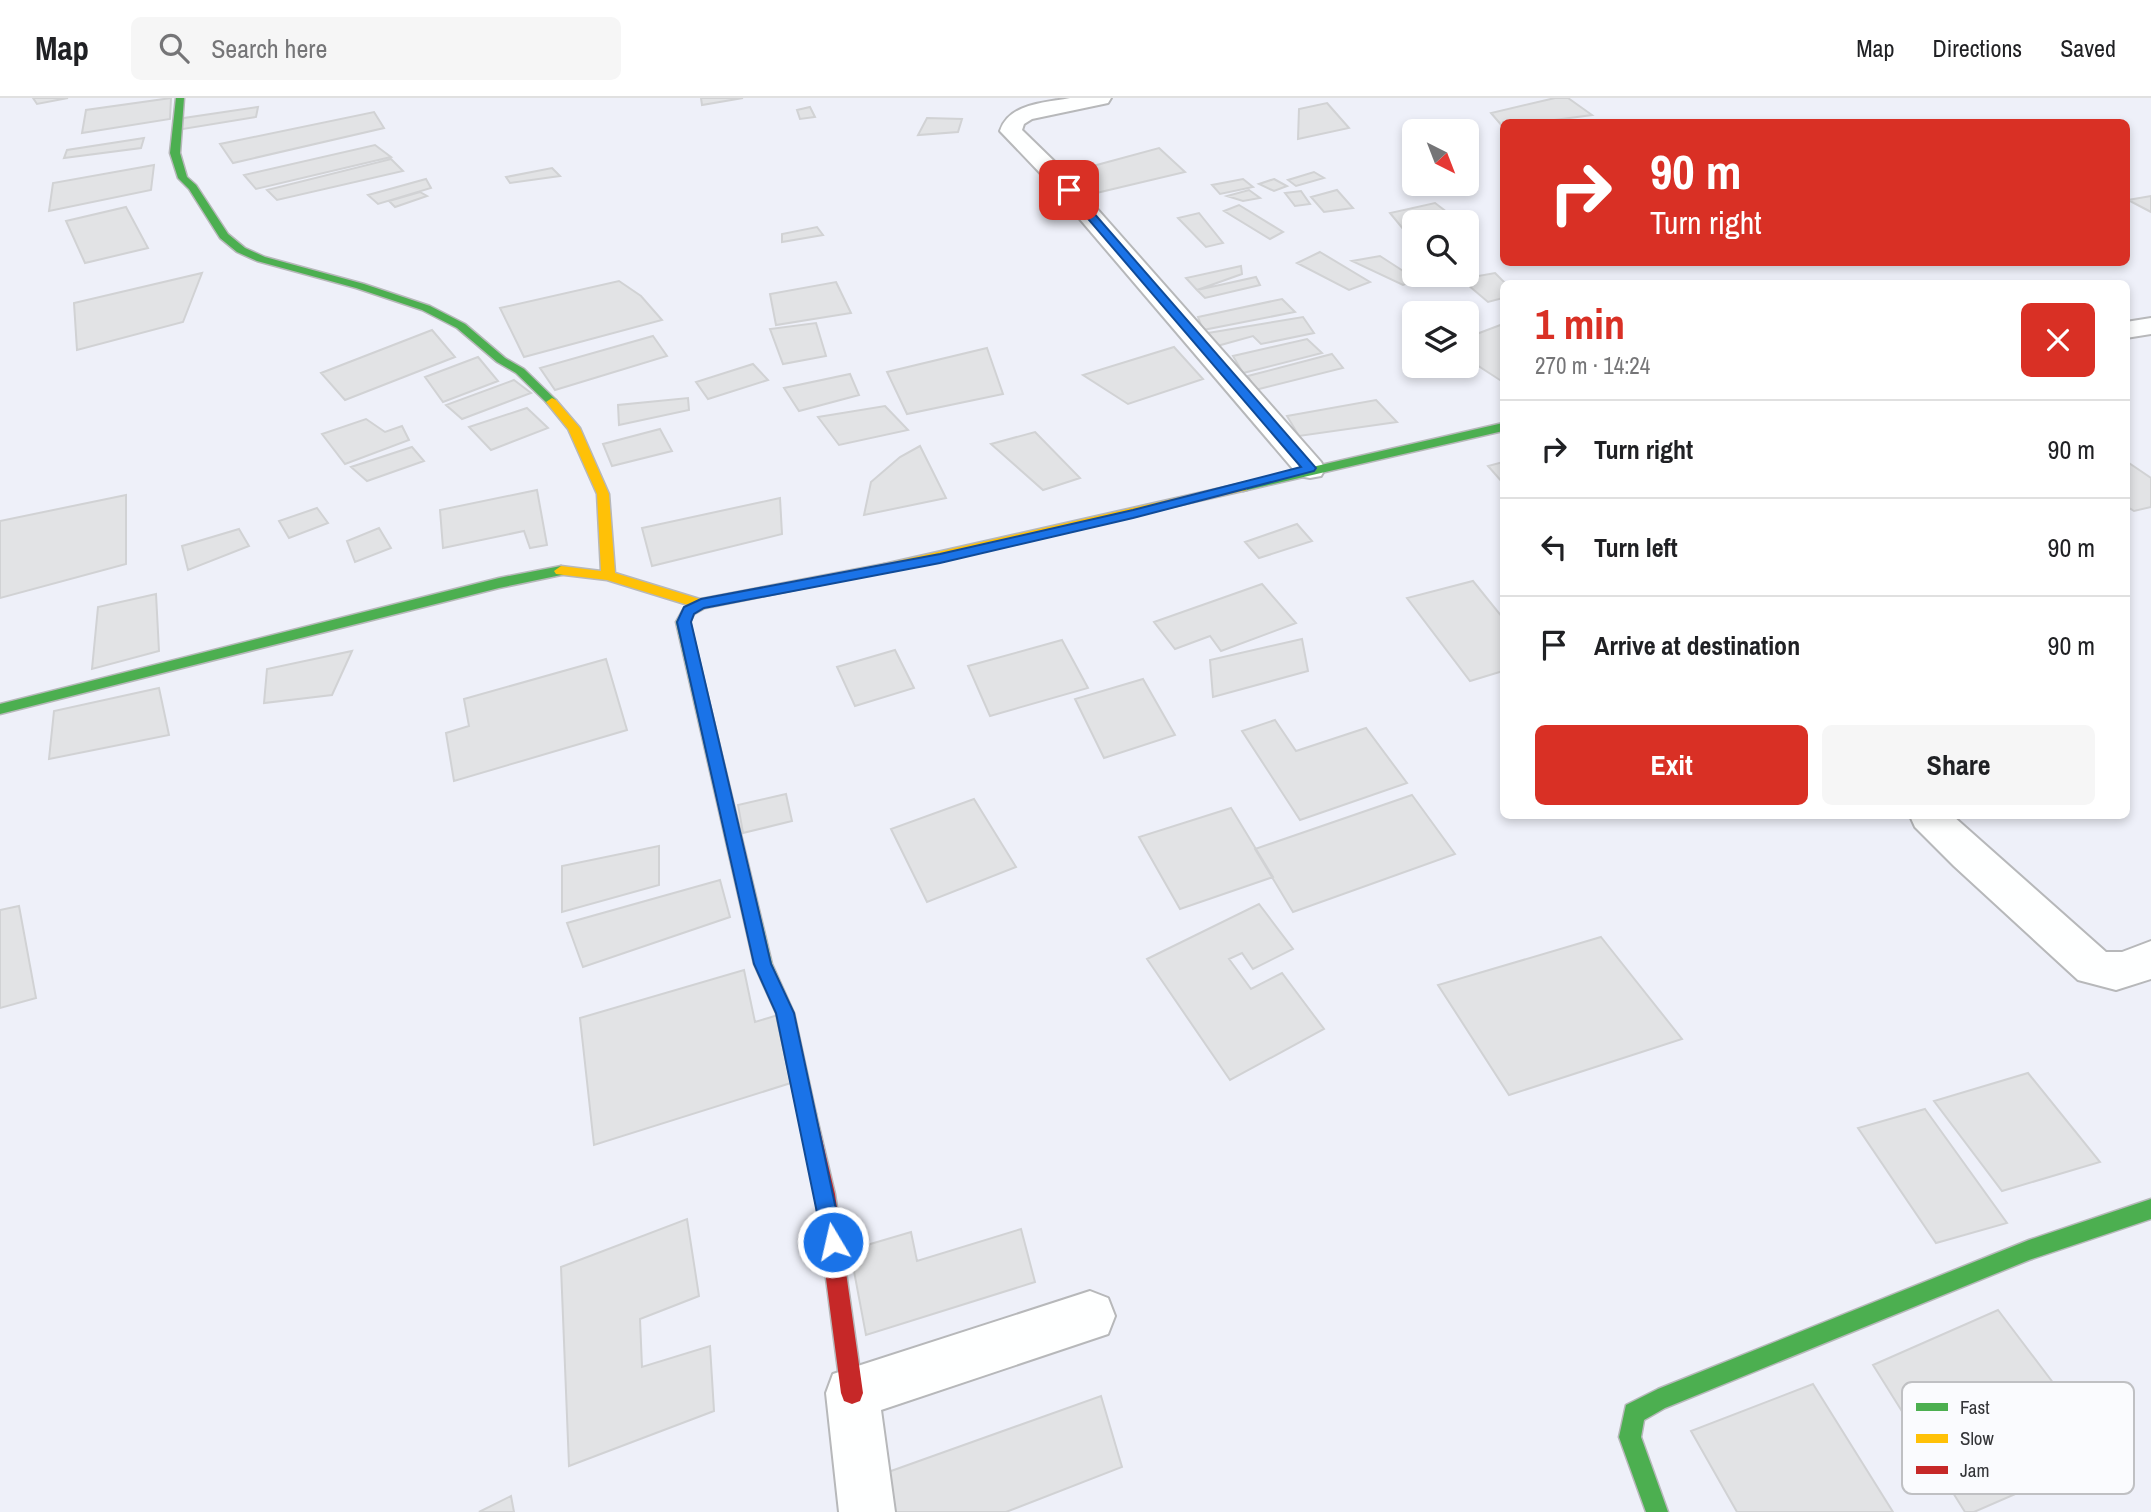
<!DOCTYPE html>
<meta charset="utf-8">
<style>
:root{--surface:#fff;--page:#f6f6f6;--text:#202124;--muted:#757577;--line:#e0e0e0;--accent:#d93025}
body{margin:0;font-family:"Archivo Narrow",sans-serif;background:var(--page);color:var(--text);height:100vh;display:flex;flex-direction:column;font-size:26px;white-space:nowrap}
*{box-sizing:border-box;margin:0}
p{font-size:23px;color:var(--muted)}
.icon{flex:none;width:38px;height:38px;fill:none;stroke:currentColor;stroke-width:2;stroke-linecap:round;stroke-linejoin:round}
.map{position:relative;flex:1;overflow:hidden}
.side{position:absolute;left:1500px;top:182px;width:630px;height:539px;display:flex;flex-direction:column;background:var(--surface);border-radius:10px;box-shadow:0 4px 10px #0003}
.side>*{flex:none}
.banner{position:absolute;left:1500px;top:21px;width:630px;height:147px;border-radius:10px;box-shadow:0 4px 10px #0003;background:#d93025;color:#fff;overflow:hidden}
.needle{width:46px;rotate:138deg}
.buttons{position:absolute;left:1402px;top:21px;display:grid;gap:14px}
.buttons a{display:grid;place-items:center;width:77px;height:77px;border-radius:10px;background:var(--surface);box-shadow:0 4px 10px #0003;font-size:35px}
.pin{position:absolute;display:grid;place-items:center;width:60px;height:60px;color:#fff;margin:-30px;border-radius:14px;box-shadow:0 4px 10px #0006}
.me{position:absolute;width:77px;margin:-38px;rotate:351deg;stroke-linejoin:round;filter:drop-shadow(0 0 5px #0008)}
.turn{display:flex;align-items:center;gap:24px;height:147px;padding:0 35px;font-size:32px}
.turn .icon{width:91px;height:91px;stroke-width:2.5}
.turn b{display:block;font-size:49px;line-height:60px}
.round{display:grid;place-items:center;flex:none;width:74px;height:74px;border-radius:10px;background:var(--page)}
.head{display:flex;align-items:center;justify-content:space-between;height:119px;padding:0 35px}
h1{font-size:42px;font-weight:800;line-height:52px;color:var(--accent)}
.primary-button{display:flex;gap:14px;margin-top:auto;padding:14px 35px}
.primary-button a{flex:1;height:80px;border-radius:10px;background:var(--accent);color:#fff;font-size:28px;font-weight:800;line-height:80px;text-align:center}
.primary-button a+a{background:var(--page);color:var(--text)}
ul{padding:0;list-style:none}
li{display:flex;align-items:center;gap:21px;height:98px;padding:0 35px;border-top:2px solid var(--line)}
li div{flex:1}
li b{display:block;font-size:26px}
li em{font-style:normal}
header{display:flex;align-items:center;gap:42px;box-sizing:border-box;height:98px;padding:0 35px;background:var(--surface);border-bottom:2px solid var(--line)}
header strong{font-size:33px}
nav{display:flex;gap:38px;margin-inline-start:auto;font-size:24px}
.search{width:490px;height:63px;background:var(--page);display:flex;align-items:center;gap:18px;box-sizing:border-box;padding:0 24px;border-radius:10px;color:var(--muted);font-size:26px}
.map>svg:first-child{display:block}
.built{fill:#eef0f9;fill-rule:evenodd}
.building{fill:#e2e3e5;stroke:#d1d2d4;stroke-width:2}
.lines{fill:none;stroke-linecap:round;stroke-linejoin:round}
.street-casing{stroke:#b7b8ba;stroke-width:4}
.fast-casing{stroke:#b7b8ba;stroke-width:3}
.slow-casing{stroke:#b7b8ba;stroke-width:3}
.jam-casing{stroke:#b7b8ba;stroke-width:3}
.street{fill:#feffff;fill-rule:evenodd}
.fast{fill:#4caf50;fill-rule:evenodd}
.slow{fill:#ffc107;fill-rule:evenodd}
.jam{fill:#c62828;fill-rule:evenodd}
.route{fill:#1a73e8;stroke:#114b97;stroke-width:2}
.key{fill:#fafbfe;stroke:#bfc0c3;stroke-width:2}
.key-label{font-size:19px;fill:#343538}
</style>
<header>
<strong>Map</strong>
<div class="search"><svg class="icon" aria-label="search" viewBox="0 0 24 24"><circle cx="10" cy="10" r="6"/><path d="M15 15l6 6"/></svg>Search here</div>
<nav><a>Map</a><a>Directions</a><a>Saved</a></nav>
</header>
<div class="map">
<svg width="2151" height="1414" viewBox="0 0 2151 1414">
<rect width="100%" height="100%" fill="#fbfcfd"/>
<!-- built -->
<path class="built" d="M0,0h2151v1414h-2151zM1503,24h623v140h-623zM1414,33h52v53h-52zM1414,124h52v53h-52zM1503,186h623v532h-623zM1414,215h52v53h-52z"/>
<!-- building -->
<path class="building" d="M33,0h35l-31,6z
M171,0l-1,21 -88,14 4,-23z
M701,0h42l-41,7z
M1555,0h13l24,17 -53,7h-36v5l-12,-14z
M1327,5l22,25 -51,11 1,-30z
M258,9l-2,10 -79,13 7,-12z
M810,9l5,10 -15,2 -3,-9z
M374,14l10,16 -151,35 -13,-19z
M927,20l35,1 -4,13 -40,3z
M144,40l-3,10 -77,10 3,-8z
M375,47l16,12 -135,32 -12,-14z
M1159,50l26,24 -93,22 -10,-25z
M391,61l12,12 -126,29 -10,-10z
M154,67l-3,25 -102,21 4,-28z
M552,70l8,8 -50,7 -4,-6z
M1314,74l10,6 -28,8 -8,-6z
M426,81l5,9 -53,16 -10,-9z
M1243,81l10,8 -33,7 -8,-9z
M1274,81l13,7 -13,5 -15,-7z
M1249,92l11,8 -17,3 -16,-5z
M1337,92l16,18 -29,4 -13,-15z
M1301,93l9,13 -15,2 -10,-13z
M420,94l7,4 -32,11 -6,-6z
M2151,98v16l-23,-12z
M1435,105l25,19h-46v12l-6,1 -18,-22z
M1239,107l44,27 -13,7 -46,-28z
M126,109l22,41 -63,15 -19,-42z
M1199,115l24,30 -17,4 -28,-29z
M817,129l6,8 -41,7v-8z
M1320,154l50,30 -21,8 -52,-27z
M1380,158l37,24 -14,5 -51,-24z
M1241,168l1,8 -45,16 -11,-12z
M202,175l-19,49 -106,28 -3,-47z
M1495,175l11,11h-3v14l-15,4 -27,-23z
M1256,179l4,8 -55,13 -8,-8z
M619,183l22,15 21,24 -138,37 -24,-49z
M836,184l15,31 -75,12 -6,-31z
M1282,201l13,13 -92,18 -5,-13z
M1303,219l11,16 -53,11 -8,-8 -36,10 -9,-13z
M816,225l10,33 -43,8 -13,-35z
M1503,226v58l-37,-24v-20z
M432,232l23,27 -110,43 -24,-27z
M653,238l14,20 -112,34 -15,-22z
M1307,241l15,14 -79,20 -10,-17z
M1174,249l29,32 -75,25 -45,-29z
M987,250l16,46 -96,20 -20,-42z
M1332,256l11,14 -88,22 -7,-14z
M478,259l20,24 -55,21 -18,-25z
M753,266l15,16 -60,19 -12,-17z
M850,276l9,21 -60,16 -15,-23z
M514,282l17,13 -69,26 -16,-14z
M688,300l1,12 -70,15 -1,-20z
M1376,302l21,22 -98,14 -12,-20z
M885,308l23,24 -69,15 -21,-28z
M527,310l21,20 -57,22 -22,-23z
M366,321l19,13 17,-6 7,14 -64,24 -23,-30z
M660,331l12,22 -60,15 -9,-22z
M1035,334l45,46 -37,12 -52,-46z
M920,348l26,52 -82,17 7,-33 29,-25z
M412,349l12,14 -57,20 -16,-14z
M2126,363l25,17v29l-17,4 -8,-5z
M1503,364v21l-15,-17z
M537,392l10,55 -17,3 -6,-17 -81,17 -3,-38z
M126,397v69l-126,34v-77z
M780,400l2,36 -130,32 -10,-38z
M317,410l11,15 -39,15 -10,-17z
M1297,426l15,17 -53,17 -14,-16z
M379,430l12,20 -36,14 -8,-21z
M239,431l10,17 -61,24 -6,-24z
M1473,483l30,37v53l-33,10 -63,-83z
M1262,486l34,39 -75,28 -11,-15 -35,13 -21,-27z
M156,496l3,57 -67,18 6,-62z
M1302,541l6,32 -95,26 -3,-37z
M1062,542l26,48 -98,28 -22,-50z
M895,552l19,38 -59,18 -18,-39z
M352,553l-20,44 -68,8 3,-34z
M606,561l21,71 -173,51 -8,-48 23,-7 -5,-27z
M1143,581l32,56 -71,23 -29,-59z
M159,590l10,47 -120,24 5,-48z
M1275,622l21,31 70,-23 41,55 -107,37 -58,-89z
M786,696l6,27 -49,12 -5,-28z
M1412,697l43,59 -162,58 -38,-63z
M974,701l42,68 -89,35 -36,-73z
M1231,710l42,69 -93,32 -41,-72z
M659,748v39l-97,27v-46z
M720,782l10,37 -147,50 -16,-44z
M1259,806l34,45 -40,20 -11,-16 -13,6 22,30 31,-16 42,56 -94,51 -83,-121z
M19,808l17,92 -36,10v-98z
M1601,839l81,102 -173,56 -71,-110z
M744,872l11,52 23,-7 16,67 -200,63 -14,-127z
M2028,975l72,89 -98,29 -68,-90z
M1925,1011l82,114 -71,20 -78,-115z
M687,1121l12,77 -59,23 2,48 68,-21 4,65 -145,55 -8,-199z
M1021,1131l14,53 -169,53 -16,-85 61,-18 6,29z
M1998,1212l109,144 -133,58h-9l-92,-147z
M1813,1286l80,128h-156l-46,-81z
M1101,1298l21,71 -116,45h-126l-3,-36z
M511,1398l3,16h-35z"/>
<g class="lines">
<defs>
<path id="street" d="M1070,0h41l-3,5 -76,16 -8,5 -2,6 38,37 261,295 4,7 -4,7 -11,2 -11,-2 -255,-299 -44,-46c9,-28 45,-28 70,-33z
M2151,220v16l-25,4v-16z
M1910,718h43l153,136h16l29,-11v38l-35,11 -38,-10 -124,-114 -39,-39z
M1090,1193l18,7 7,18 -7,18 -227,76 14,102h-56l-13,-119 7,-19z"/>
<path id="fast" d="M176,0h8l-4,55 7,24 9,8 32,49 17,14 20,9 99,27 66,22 35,18 40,34 19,11 32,31v4h-8l-32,-31 -19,-11 -40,-34 -35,-18 -66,-22 -99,-27 -20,-9 -17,-14 -31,-49 -11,-11 -8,-25z
M1503,325v8l-260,60 -6,-4 6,-4z
M884,466l5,1v6l-184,37 -11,6 -4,8 82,342 22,49 22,101 -2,6 -7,3 -7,-3 -2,-6 -22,-101 -22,-49 -78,-342 8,-14 17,-9z
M561,468l7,5 -2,3 -67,14 -499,126v-10l499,-126z
M2151,1101v20l-122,41 -364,148 -21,12 -3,17 27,75h-22l-27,-75 7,-32 32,-16 371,-149z"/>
<path id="slow" d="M552,300l4,2 24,28 29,66 6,79 91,28 2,3 -2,3 -5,2 -94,-29 -51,-6 -2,-3 7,-5 40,5 -4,-77 -29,-65 -22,-27z
M1243,385l4,1v6l-363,82 -7,-4 7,-4z"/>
<path id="jam" d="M807,1007l7,3 2,6 19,80 28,199 -3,8 -8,3 -8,-3 -3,-8 -26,-199 -17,-80 2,-6z"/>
</defs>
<!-- street casing -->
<use href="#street" class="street-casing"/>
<!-- fast casing -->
<use href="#fast" class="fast-casing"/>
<!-- slow casing -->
<use href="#slow" class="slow-casing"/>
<!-- jam casing -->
<use href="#jam" class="jam-casing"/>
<!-- street -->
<use href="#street" class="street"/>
<!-- fast -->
<use href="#fast" class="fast"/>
<!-- slow -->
<use href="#slow" class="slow"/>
<!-- jam -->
<use href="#jam" class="jam"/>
</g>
<!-- route -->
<path class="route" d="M1065,90h7l244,280 -2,3 -181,47 -193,45 -236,45 -10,6 -3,8 80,342 23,49 49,229 -3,8 -7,3 -7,-3 -3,-8 -47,-229 -22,-49 -77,-342 7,-15 17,-8 239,-45 193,-44 168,-43 -236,-275z"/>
<!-- legend -->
<rect x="1902" y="1284" width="232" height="112" rx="10" class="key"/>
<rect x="1916" y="1305" width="32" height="8" fill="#4caf50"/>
<rect x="1916" y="1336" width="32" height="9" fill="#ffc107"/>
<rect x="1916" y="1368" width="32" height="8" fill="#c62828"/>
<g class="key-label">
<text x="1960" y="1316">Fast</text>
<text x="1960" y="1347">Slow</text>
<text x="1960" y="1379">Jam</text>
</g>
</svg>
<div class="buttons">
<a><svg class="needle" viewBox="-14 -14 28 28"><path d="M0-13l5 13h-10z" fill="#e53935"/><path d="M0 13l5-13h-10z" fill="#757577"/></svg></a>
<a><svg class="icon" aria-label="search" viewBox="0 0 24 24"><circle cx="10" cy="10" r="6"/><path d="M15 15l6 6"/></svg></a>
<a><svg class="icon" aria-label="layers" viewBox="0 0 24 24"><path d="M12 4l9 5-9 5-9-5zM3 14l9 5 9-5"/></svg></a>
</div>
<div class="pin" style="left:1069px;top:92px;background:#d93025"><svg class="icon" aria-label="arrive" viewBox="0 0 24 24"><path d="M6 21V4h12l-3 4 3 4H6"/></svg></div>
<svg class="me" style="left:833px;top:1144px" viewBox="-20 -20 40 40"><circle r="17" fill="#1a73e8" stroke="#fff" stroke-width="3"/><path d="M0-11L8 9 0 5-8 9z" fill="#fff"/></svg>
<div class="banner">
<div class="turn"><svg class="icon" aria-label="right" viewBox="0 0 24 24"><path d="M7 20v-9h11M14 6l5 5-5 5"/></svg><div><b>90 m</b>Turn right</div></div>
</div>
<section class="side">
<div class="head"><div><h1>1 min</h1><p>270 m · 14:24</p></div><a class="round" style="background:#d93025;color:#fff"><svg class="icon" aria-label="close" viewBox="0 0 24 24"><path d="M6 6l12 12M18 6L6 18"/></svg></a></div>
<ul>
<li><svg class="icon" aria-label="right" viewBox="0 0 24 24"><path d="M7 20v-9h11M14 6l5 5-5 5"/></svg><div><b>Turn right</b></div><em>90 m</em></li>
<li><svg class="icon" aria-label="left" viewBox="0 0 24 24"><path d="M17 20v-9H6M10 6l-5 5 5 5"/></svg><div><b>Turn left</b></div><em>90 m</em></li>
<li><svg class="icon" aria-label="arrive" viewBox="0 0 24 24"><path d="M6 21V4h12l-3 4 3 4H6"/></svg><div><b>Arrive at destination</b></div><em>90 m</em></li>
</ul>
<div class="primary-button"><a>Exit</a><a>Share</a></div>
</section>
</div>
